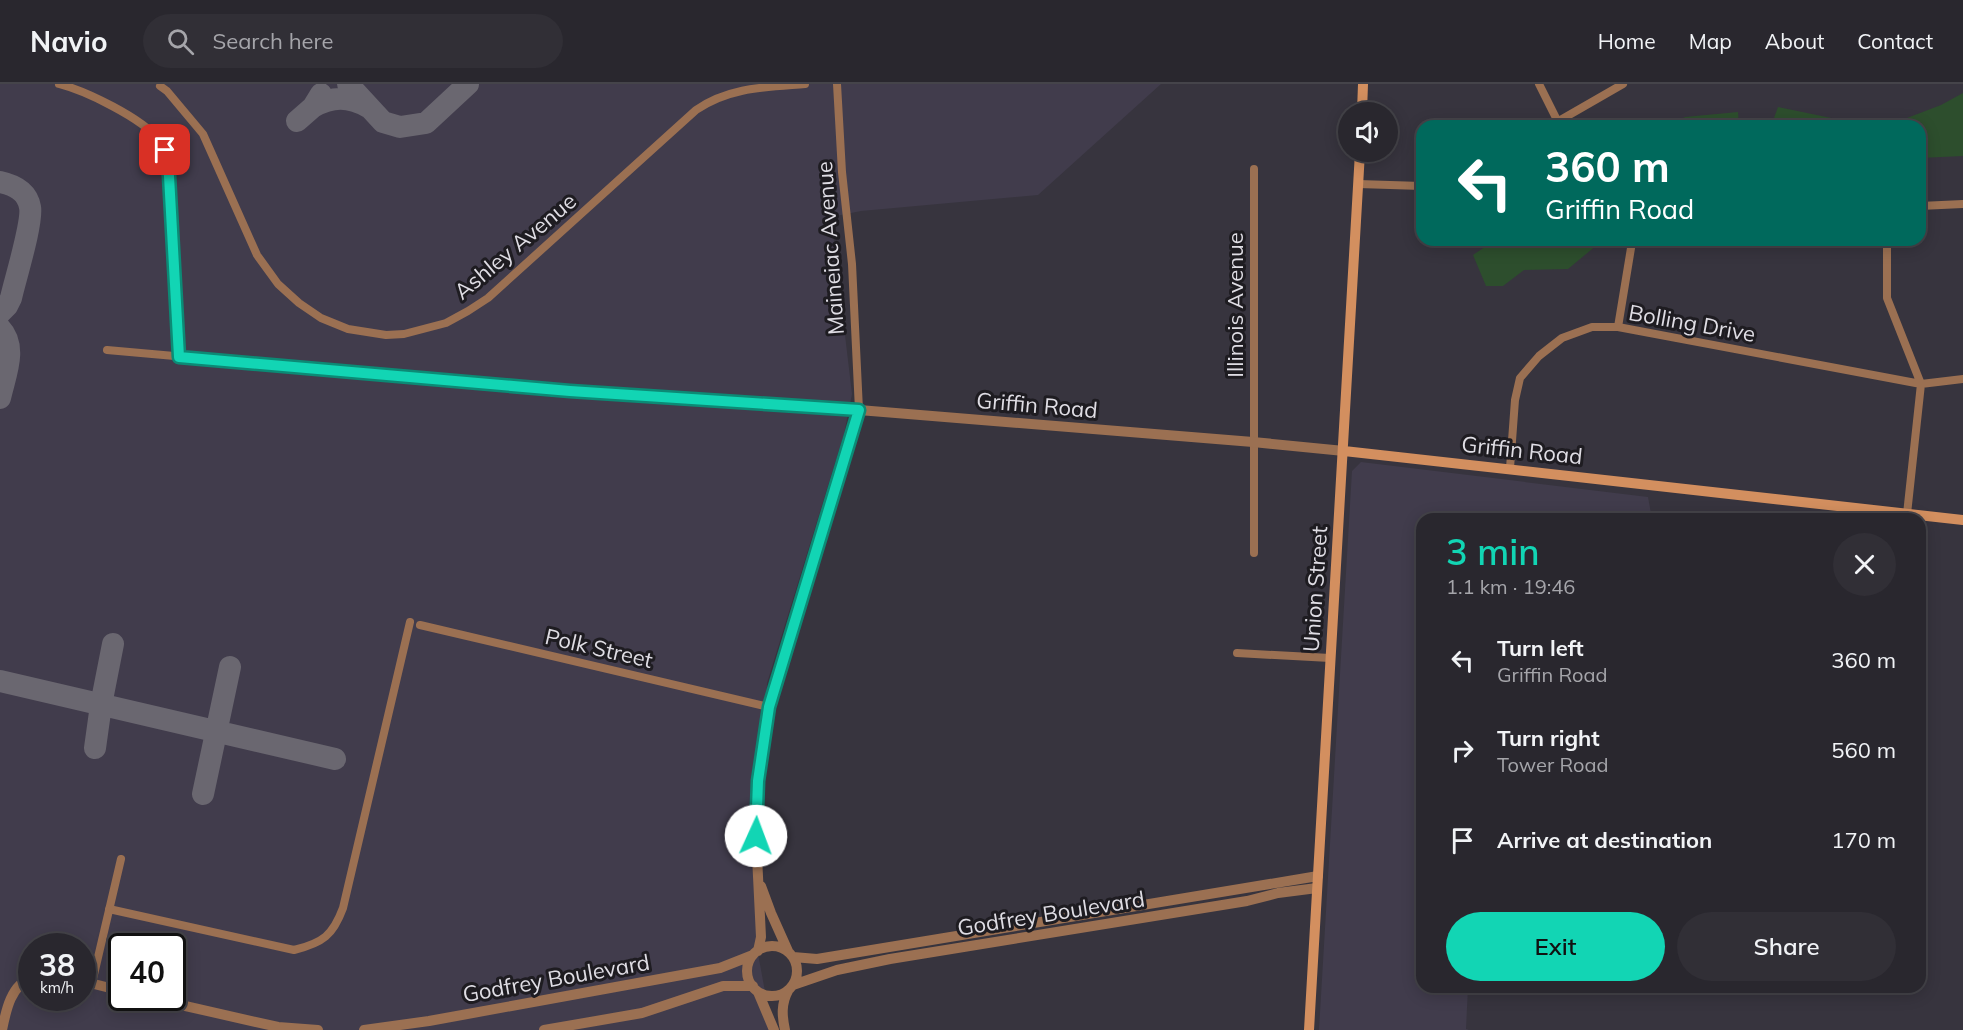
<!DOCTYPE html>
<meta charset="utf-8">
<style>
:root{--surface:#29272e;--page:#312f36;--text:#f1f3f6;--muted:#a5a5aa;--line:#45444a;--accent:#12d5b4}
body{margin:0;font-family:Mulish,sans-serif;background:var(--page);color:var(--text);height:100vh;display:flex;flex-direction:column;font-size:22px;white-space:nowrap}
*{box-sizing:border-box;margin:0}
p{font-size:20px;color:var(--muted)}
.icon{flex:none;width:33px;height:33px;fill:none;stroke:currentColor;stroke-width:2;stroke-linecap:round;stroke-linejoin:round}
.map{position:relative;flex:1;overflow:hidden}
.panel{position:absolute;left:1416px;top:429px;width:510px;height:480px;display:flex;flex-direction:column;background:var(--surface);border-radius:18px;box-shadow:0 3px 15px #0003,0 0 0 2px var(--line)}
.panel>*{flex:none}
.banner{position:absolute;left:1416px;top:36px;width:510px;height:126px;border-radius:18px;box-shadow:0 3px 15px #0003,0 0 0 2px var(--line);background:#00695c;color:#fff;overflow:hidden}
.tools{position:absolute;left:1338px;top:18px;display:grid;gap:12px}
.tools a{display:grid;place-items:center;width:60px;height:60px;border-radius:50%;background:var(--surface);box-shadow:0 3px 15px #0003,0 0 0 2px var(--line);font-size:30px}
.speed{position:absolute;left:18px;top:849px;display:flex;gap:12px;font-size:30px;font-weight:700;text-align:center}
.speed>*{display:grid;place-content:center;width:78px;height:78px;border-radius:50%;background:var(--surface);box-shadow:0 3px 15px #0003,0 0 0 2px var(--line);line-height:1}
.speed small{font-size:15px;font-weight:400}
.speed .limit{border:3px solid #111;border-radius:9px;background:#fff;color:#111}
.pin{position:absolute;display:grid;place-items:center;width:51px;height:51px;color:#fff;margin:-26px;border-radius:12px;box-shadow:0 3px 9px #0006}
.me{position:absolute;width:66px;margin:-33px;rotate:2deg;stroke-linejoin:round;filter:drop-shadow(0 0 4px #0008)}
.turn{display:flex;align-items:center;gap:21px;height:126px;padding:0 30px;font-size:27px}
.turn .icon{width:78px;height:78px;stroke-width:2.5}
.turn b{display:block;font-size:42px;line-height:51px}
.round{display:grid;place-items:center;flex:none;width:63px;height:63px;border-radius:32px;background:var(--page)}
.headline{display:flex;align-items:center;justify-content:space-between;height:102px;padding:0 30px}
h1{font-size:36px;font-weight:600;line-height:45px;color:var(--accent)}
.button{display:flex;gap:12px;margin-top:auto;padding:12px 30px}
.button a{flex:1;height:69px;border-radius:36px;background:var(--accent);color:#111;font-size:24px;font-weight:600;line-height:69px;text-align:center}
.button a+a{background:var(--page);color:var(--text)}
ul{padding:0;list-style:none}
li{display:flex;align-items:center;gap:18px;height:90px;padding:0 30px}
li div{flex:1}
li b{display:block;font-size:22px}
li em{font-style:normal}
header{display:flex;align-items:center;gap:36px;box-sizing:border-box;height:84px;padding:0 30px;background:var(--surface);border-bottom:2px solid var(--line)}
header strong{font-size:28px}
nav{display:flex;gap:33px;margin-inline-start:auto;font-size:21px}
.search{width:420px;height:54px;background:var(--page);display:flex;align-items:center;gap:15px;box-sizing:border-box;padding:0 21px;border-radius:33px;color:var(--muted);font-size:22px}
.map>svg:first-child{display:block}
.built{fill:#413c4c;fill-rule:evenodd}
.green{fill:#2d4e2d}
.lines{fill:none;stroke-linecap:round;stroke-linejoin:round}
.taxiway{stroke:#6a6770;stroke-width:22}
.minor{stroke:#9b7052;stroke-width:8}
.tertiary{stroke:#9b7052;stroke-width:10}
.secondary{stroke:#d38f5f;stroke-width:10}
.route-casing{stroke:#0c8a75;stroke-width:15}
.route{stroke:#12d5b4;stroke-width:10}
.labels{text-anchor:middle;stroke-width:6;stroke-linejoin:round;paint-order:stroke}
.street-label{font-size:22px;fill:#dfdde4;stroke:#1e1c21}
</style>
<header>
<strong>Navio</strong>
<div class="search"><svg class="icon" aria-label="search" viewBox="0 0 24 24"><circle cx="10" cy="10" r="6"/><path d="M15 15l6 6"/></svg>Search here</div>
<nav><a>Home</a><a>Map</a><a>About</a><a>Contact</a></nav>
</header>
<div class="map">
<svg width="1963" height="946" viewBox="0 0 1963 946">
<rect width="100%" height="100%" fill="#37343e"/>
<!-- built -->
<path class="built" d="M0,0h1161l-123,111 -177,16 -30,6 21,177 -8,40 -77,249 -10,265 15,82h-772zM32,862h50v52h-50zM122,862h50v52h-50z
M1361,378l287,35 4,22h-230v468h46l-2,42 3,1h-150l33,-559z"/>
<!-- green -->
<path class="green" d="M1963,9v63l-43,2v-32h-34l55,-21z
M1778,23l92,19h-99z
M1738,28l1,14h-71l17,-9z
M1495,156h108l-35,29 -44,1 -21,16h-17l-13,-31z"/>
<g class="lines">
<!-- taxiway -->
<path class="taxiway" d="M348,0l35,38 17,5 26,-4 42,-39
M313,23c19,-11 36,-11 55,0
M297,37l16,-14 8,-13
M0,98c14,3 27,9 30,25 3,15 -15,73 -19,91l-4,8 -7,7
M0,244c18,19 5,47 0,70
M0,597l335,78
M95,664l6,-43 12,-61
M203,710l27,-127"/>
<!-- minor -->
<path class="minor" d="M59,0c27,7 83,34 100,56 8,10 8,24 10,36l10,181
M1539,0l18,36
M160,2l7,5 36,43 54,121 21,29 21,19 22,15 27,11 38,6 18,-1 42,-11 22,-12 20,-13 208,-188c33,-23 71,-23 109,-26
M1550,42l73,-42
M1254,85v384
M1358,100l64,2
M1920,122l43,-2
M1887,156v58l34,86 -14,130
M1618,243l14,-85 2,-2
M107,266l463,41 289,19 -7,-146 -10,-92 -5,-88
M1510,384l5,-68 5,-22 19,-22 23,-18 30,-11h26l303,57 42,-5
M420,541l349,82
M1237,569l93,5
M109,825l185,41c29,-7 39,-15 49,-42l67,-286
M92,899l29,-124"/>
<!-- tertiary -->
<path class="tertiary" d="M761,802l10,27 17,38
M747 887a25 25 0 1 1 50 0a25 25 0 1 1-50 0Z
M758,867l3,-14 -5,-101 2,-55 11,-74 90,-297 394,32 91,9
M793,873l24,2 501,-83
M82,897l40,10
M793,901l44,-15 53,-11 357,-58 31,-8 39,-5
M758,908l16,38
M150,914l128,29 40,3
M2,946c4,-20 9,-45 30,-53
M364,946l65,-9 291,-53 33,-13
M544,946l98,-17 81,-27h30
M785,946c-3,-14 -4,-26 3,-39"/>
<!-- secondary -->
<path class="secondary" d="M1362,28l1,-28
M1344,367l619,69
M1309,946l51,-878"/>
</g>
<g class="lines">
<defs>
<path id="route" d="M165,66l4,26 10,181 391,34 289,19 -90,297 -11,74 -2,55"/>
</defs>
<!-- route casing -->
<use href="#route" class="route-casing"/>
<!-- route -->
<use href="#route" class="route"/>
</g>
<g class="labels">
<!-- street labels -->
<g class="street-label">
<text transform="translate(515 162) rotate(-40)" y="8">Ashley Avenue</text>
<text transform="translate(830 164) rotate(-94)" y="8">Maineiac Avenue</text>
<text transform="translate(1235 221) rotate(-90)" y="8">Illinois Avenue</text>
<text transform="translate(1692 239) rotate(10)" y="8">Bolling Drive</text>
<text transform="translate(1037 321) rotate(5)" y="8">Griffin Road</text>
<text transform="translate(1522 366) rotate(6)" y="8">Griffin Road</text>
<text transform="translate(1315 505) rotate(-86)" y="8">Union Street</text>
<text transform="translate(599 564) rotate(13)" y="8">Polk Street</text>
<text transform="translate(1051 829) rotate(-9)" y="8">Godfrey Boulevard</text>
<text transform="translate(556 894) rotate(-10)" y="8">Godfrey Boulevard</text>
</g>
</g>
</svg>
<div class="tools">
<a><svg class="icon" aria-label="sound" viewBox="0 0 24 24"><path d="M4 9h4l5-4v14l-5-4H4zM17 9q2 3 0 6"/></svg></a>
</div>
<div class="speed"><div>38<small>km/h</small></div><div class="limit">40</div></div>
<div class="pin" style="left:165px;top:66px;background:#d93025"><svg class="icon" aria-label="arrive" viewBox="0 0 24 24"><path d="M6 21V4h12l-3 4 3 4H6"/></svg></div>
<svg class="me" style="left:756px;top:752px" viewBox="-20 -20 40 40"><circle r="19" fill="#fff"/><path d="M0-13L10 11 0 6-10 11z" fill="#12d5b4"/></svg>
<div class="banner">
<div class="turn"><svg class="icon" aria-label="left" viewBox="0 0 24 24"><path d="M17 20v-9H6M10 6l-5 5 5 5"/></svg><div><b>360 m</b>Griffin Road</div></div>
</div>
<section class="panel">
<div class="headline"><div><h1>3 min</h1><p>1.1 km · 19:46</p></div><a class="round"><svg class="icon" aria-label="close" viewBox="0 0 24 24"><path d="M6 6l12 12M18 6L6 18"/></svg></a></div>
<ul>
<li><svg class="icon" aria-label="left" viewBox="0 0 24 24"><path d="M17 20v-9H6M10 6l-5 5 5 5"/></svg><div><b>Turn left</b><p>Griffin Road</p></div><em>360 m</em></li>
<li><svg class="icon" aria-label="right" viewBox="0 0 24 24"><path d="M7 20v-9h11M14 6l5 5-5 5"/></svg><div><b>Turn right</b><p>Tower Road</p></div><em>560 m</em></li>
<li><svg class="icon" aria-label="arrive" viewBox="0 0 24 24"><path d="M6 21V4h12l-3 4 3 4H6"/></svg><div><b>Arrive at destination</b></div><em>170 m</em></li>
</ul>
<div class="button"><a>Exit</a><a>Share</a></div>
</section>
</div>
